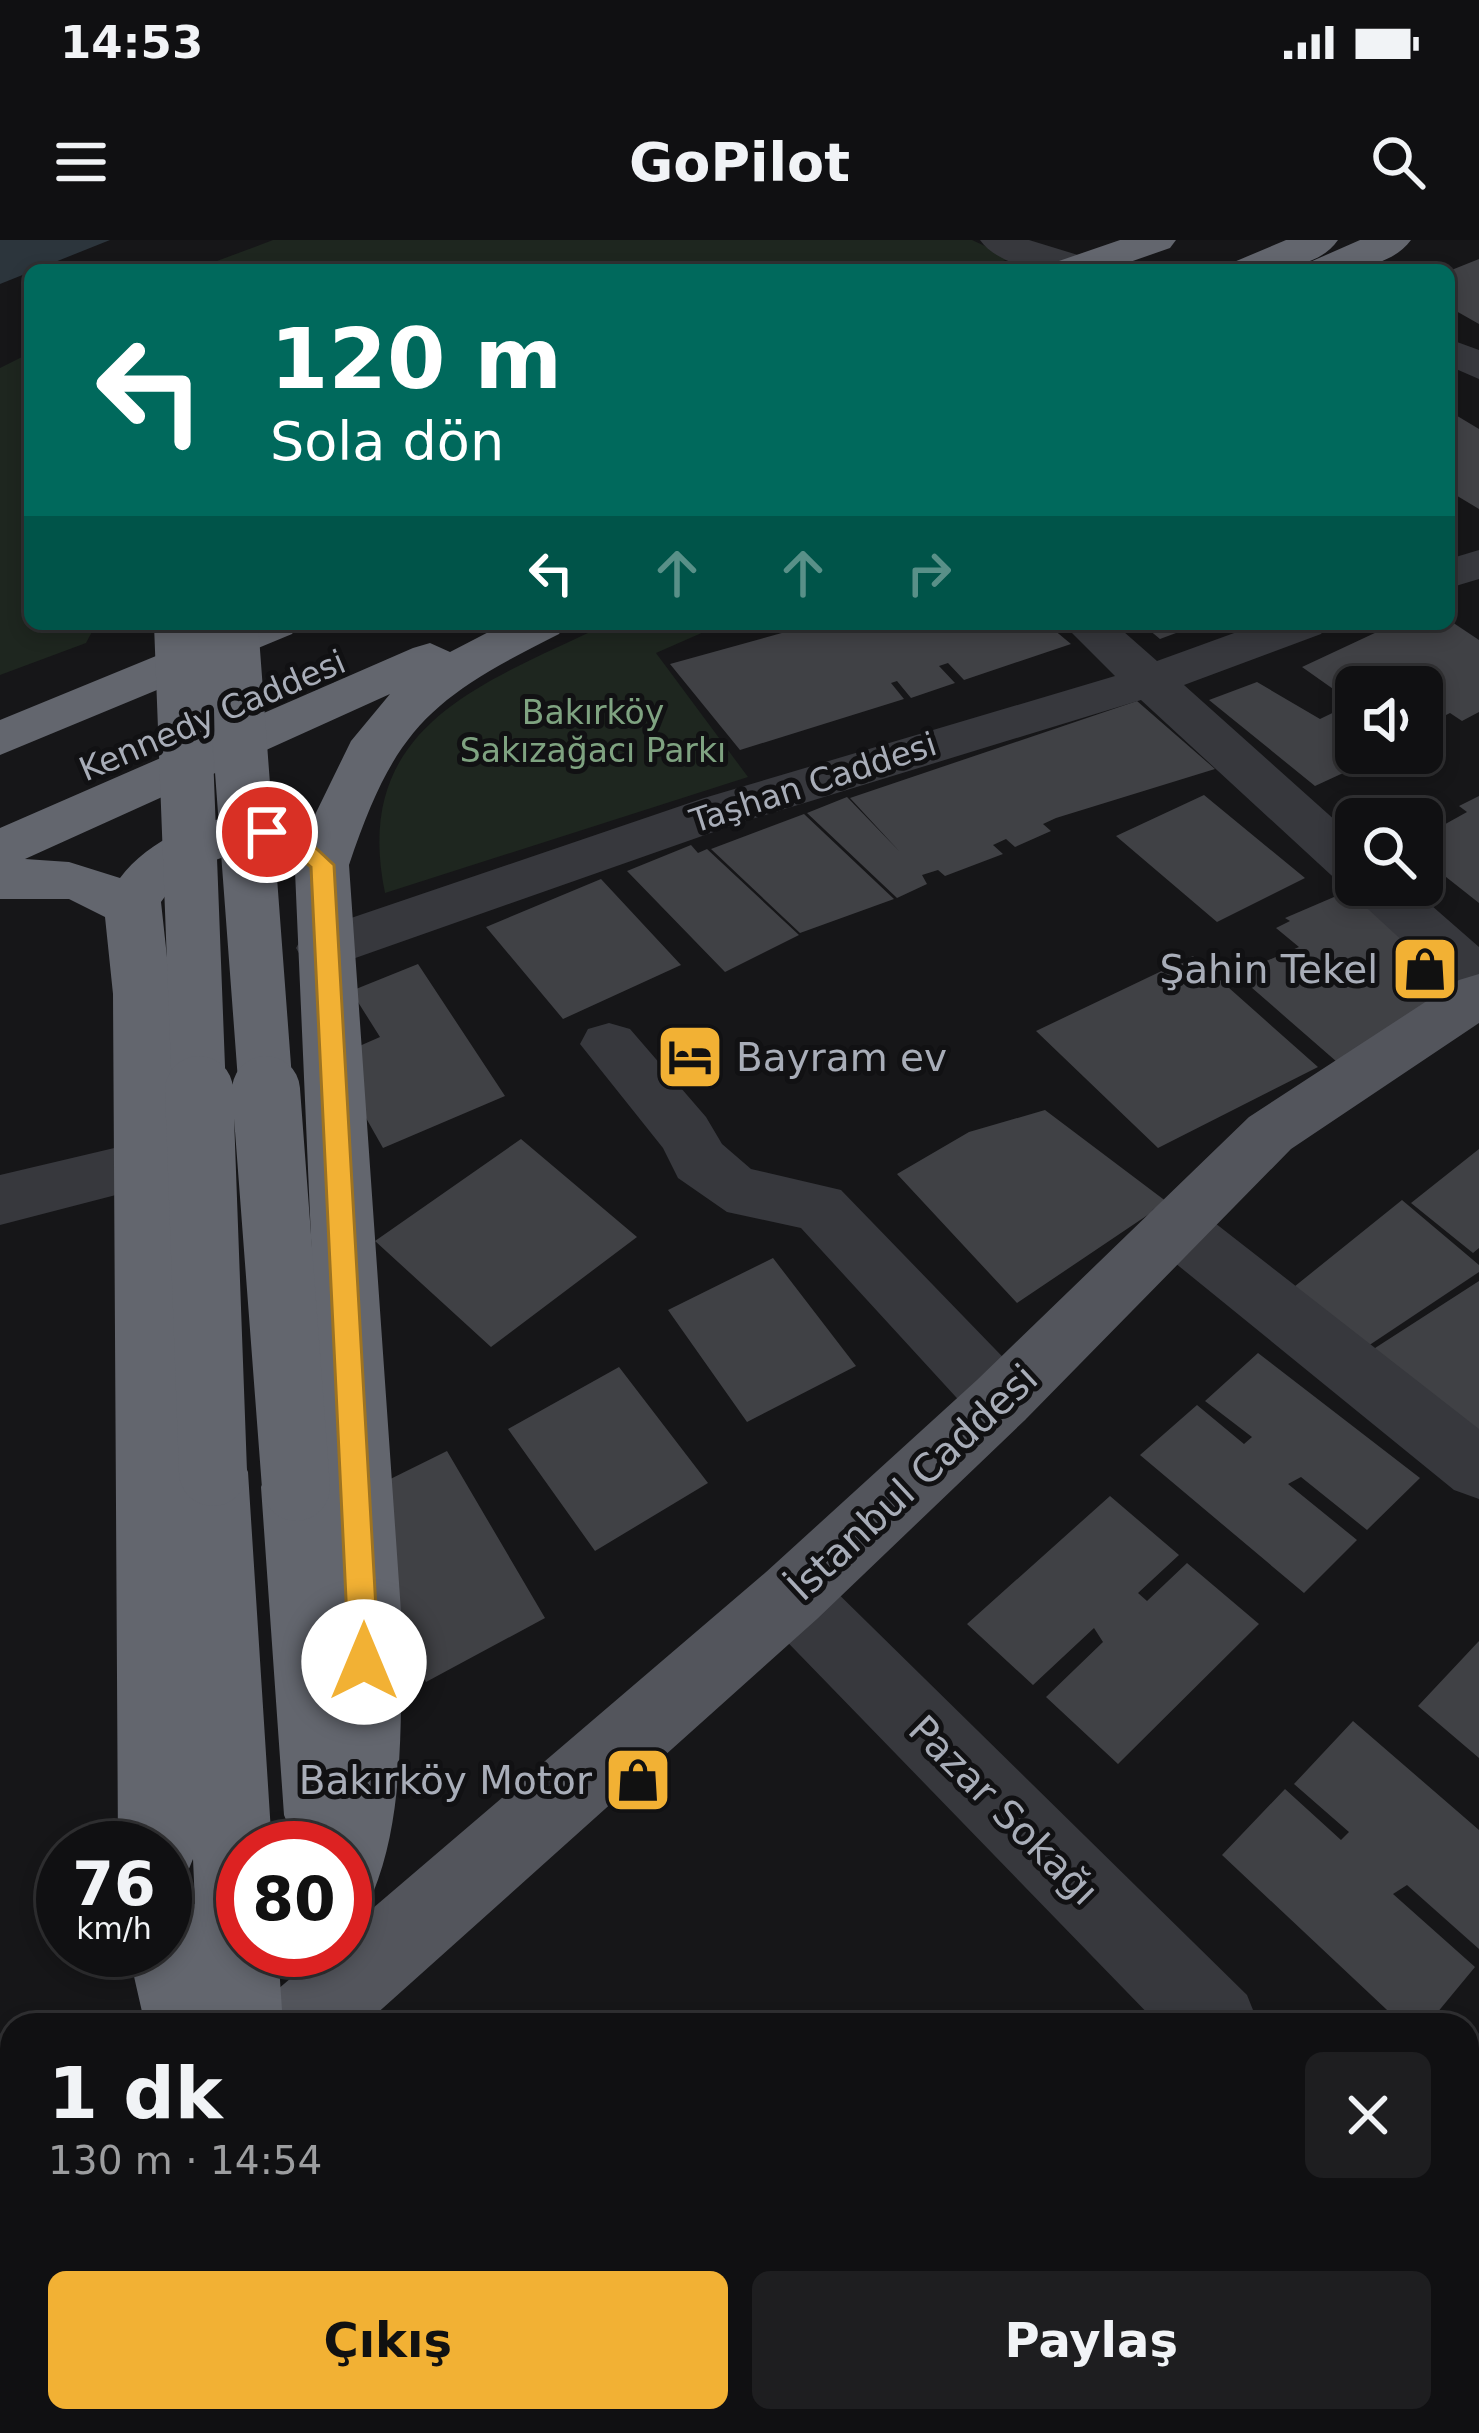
<!DOCTYPE html>
<html lang="tr">
<meta charset="utf-8">
<style>
:root{--surface:#101012;--page:#1e1e20;--text:#f1f3f6;--muted:#9c9d9f;--line:#303032;--accent:#f2b134}
body{margin:0;font-family:"DejaVu Sans",sans-serif;background:var(--page);color:var(--text);height:100vh;display:flex;flex-direction:column;font-size:45px;white-space:nowrap}
*{box-sizing:border-box;margin:0}
p{font-size:39px;color:var(--muted)}
.icon{flex:none;width:66px;height:66px;fill:none;stroke:currentColor;stroke-width:2;stroke-linecap:round;stroke-linejoin:round}
.map{position:relative;flex:1;overflow:hidden}
.panel{position:absolute;left:0px;top:1773px;width:1479px;height:420px;display:flex;flex-direction:column;background:var(--surface);border-radius:36px 36px 0 0;box-shadow:0 6px 18px #0003,0 0 0 3px var(--line)}
.panel>*{flex:none}
.top-card{position:absolute;left:24px;top:24px;width:1431px;height:366px;border-radius:18px;box-shadow:0 6px 18px #0003,0 0 0 3px var(--line);background:#00695c;color:#fff;overflow:hidden}
.tools{position:absolute;left:1335px;top:426px;display:grid;gap:24px}
.tools a{display:grid;place-items:center;width:108px;height:108px;border-radius:18px;background:var(--surface);box-shadow:0 6px 18px #0003,0 0 0 3px var(--line);font-size:60px}
.speed{position:absolute;left:36px;top:1581px;display:flex;gap:24px;font-size:60px;font-weight:700;text-align:center}
.speed>*{display:grid;place-content:center;width:156px;height:156px;border-radius:50%;background:var(--surface);box-shadow:0 6px 18px #0003,0 0 0 3px var(--line);line-height:1}
.speed small{font-size:30px;font-weight:400}
.speed .limit{border:18px solid #d22;background:#fff;color:#111}
.pin{position:absolute;display:grid;place-items:center;width:102px;height:102px;color:#fff;margin:-51px;border:6px solid #fff;border-radius:50%;box-shadow:0 3px 12px #0007}
.me{position:absolute;width:132px;margin:-66px;rotate:0deg;stroke-linejoin:round;filter:drop-shadow(0 0 9px #0008)}
.turn{display:flex;align-items:center;gap:42px;height:252px;padding:0 48px;font-size:54px}
.turn .icon{width:156px;height:156px;stroke-width:2.5}
.turn b{display:block;font-size:84px;line-height:102px}
.lanes{display:flex;align-items:center;height:114px;padding:0 48px;background:#0003;justify-content:center;gap:60px;direction:ltr}
.lanes .off{opacity:.35}
.round{display:grid;place-items:center;flex:none;width:126px;height:126px;border-radius:18px;background:var(--page)}
.head{display:flex;align-items:center;justify-content:space-between;height:204px;padding:0 48px}
h1{font-size:72px;font-weight:600;line-height:90px}
.button{display:flex;gap:24px;margin-top:auto;padding:24px 48px}
.button a{flex:1;height:138px;border-radius:18px;background:var(--accent);color:#111;font-size:48px;font-weight:600;line-height:138px;text-align:center}
.button a+a{background:var(--page);color:var(--text)}
.status{display:flex;justify-content:space-between;align-items:center;height:84px;padding:0 60px;background:var(--surface);direction:ltr}
.status svg{height:33px;fill:currentColor}
header{display:flex;justify-content:space-between;align-items:center;height:156px;padding:0 48px;background:var(--surface);font-size:54px;font-weight:600}
.map>svg:first-child{display:block}
.green{fill:#1e261f}
.water{fill:#2c353c}
.building{fill:#404145}
.lines{fill:none;stroke-linecap:round;stroke-linejoin:round}
.minor{fill:#37383d;fill-rule:evenodd}
.major{fill:#53555c;fill-rule:evenodd}
.highway{fill:#63666e;fill-rule:evenodd}
.highway-bridge-far1{stroke:#63666e;stroke-width:54}
.highway-bridge{stroke:#63666e;stroke-width:68}
.route{fill:#f2b134;stroke:#9d7322;stroke-width:3}
.labels{text-anchor:middle;stroke-width:10;stroke-linejoin:round;paint-order:stroke}
.far-park-label{font-size:33px;fill:#7fa381;stroke:#111113}
.far-street-label{font-size:33px;fill:#a8adb8;stroke:#111113}
.poi-label{font-size:39px;fill:#a8adb8;stroke:#111113;text-anchor:end}
.street-label{font-size:39px;fill:#a8adb8;stroke:#111113}
</style>
<div class="status"><b>14:53</b><svg viewBox="0 0 49 12"><path d="M0 12V9h3v3zM5 12V6h3v6zM10 12V3h3v9zM15 12V0h3v12zM26 1h20v11H26zM47 4h2v5h-2z"/></svg></div>
<header><svg class="icon" aria-label="menu" viewBox="0 0 24 24"><path d="M4 6h16M4 12h16M4 18h16"/></svg>GoPilot<svg class="icon" aria-label="search" viewBox="0 0 24 24"><circle cx="10" cy="10" r="6"/><path d="M15 15l6 6"/></svg></header>
<div class="map">
<svg width="1479" height="2193" viewBox="0 0 1479 2193">
<rect width="100%" height="100%" fill="#161618"/>
<!-- green -->
<path class="green" d="M273,0h699l39,18 -32,12h-786z
M30,113v271l65,2 -9,17 -86,32v-307z
M607,384h115l-66,29 92,124 -363,116c-35,-169 100,-210 222,-269z"/>
<!-- water -->
<path class="water" d="M0,0h110l-110,44z"/>
<!-- building -->
<path class="building" d="M1479,19v65l-30,-17v-36z
M1449,171l30,18v80l-30,-18z
M1449,380l30,20v72l-17,9 -12,-8 -28,14v-40h-66l-2,65 13,10 -52,24 -106,-86 48,-18 63,37 33,-16 -51,-36 92,-43z
M814,384h233l24,20 -107,36 -16,-17 -9,3 16,17 -44,15 -14,-17 -6,2 13,16 -164,51 -70,-86z
M1142,384h58l-40,15z
M1137,461l78,68 -159,49 -13,6 8,7 -36,16 -9,-8 -13,6 10,9 -58,22 -7,-6 -16,5 5,9 -30,14 -90,-85 40,-16 53,55 -50,-54z
M1204,555l101,83 -88,44 -101,-86z
M1479,556v107l-57,-45v-21l45,-25 -8,-6z
M804,574l90,85 -94,34 -89,-84z
M691,605l7,8 9,-4 92,86 -74,37 -98,-101z
M601,639l80,86 -118,54 -77,-92z
M1355,648l114,104 -132,70 -101,-88 63,-27 -23,-19 14,-7 -5,-3z
M1193,716l125,111 -160,81 -122,-117z
M418,724l87,132 -122,52 -51,-90 48,-21 -29,-46z
M1045,870l122,92 -150,101 -120,-129 72,-42z
M521,899l116,98 -146,110 -116,-106z
M1479,909v99l-6,5 -62,-50z
M1402,960l77,65v7l-132,88 -68,-61z
M773,1018l83,108 -109,56 -79,-112z
M1479,1041v178l-121,-100z
M1258,1113l162,125 -53,52 -66,-53 -13,7 69,56 -53,53 -164,-138 57,-50 47,39 8,-7 -47,-36z
M619,1127l89,116 -113,68 -87,-122z
M447,1211l98,167 -119,64 -57,-106 -9,-82z
M1110,1256l69,59 -41,38 9,8 40,-38 72,61 -141,140 -72,-67 57,-55 -9,-14 -61,57 -66,-61z
M1479,1401v117l-61,-52z
M1353,1481l126,109v119l-72,-64 -14,9 82,73 -48,58h-24l-181,-170 63,-66 56,51 8,-8 -55,-48z"/>
<g class="lines">
<!-- minor -->
<path class="minor" d="M980,0h49l62,19 5,8c-30,11 -95,3 -116,-27z
M1457,102l22,8v29l-30,-13v-22z
M1479,310v29l-30,9v-29z
M1063,384h52l42,37 102,-37h69l-7,10 -137,51 172,154v46h52l71,62v52l-20,-6 -318,-293 -399,122 -398,140 -20,6 -20,-6 -8,-14 8,-14 400,-136 411,-122z
M609,783l21,6 76,88 16,27 29,25 90,21 184,190 10,20 -10,20 -24,9 -24,-9 -176,-192 -74,-16 -49,-34 -15,-30 -83,-104 8,-15z
M144,901l22,7 9,17 -9,17 -166,43v-50z
M1175,962l22,7 282,220v70l-25,-9 -301,-245 -10,-18 10,-18z
M791,1323l26,10 430,422 12,30h-100l-394,-406 -10,-23 10,-23z
M1479,1852v93l-12,5v-93z
M1467,1990l12,5v96l-12,-5z"/>
<!-- major -->
<path class="major" d="M1479,734v49l-188,126 -266,271 -208,199 -453,406h-105l12,-30 53,-45h21v-18l420,-359 212,-193 272,-263 210,-137z
M95,2181h94l-3,12h-94z
M255,2181h94l4,12h-94z
M429,2181h94l4,12h-94z"/>
<!-- highway -->
<path class="highway" d="M1120,0h56l-6,8 -63,22h-56l5,-8z
M1286,0h52c-22,32 -75,30 -109,30l5,-8z
M1360,0h51c-23,31 -72,30 -106,30l5,-8z
M234,384h65l-7,10 -292,121v-35z
M504,384h62l-7,10c-128,64 -164,93 -210,231l53,761c-2,85 4,187 -29,267l-28,12v-57h-37l-13,-6 -11,-27 -23,-328 10,-22 25,-9 25,11 -26,-596 -28,-21c-41,1 -82,17 -106,52l10,92 14,463 3,-6 25,-9 25,9 10,21 24,376h-29v102h35l5,75h-138l-17,-75h37v-60l30,14 -2,-45 -7,17 -21,8v-36h-47l-5,-854 -8,-77 -36,-18h-69v-71l413,-180 17,-5 20,9zM390,454l-39,47 -42,86c-60,-28 -149,-2 -189,51l-51,-16 -44,-3z"/>
<!-- highway-bridge-far1 -->
<path class="highway-bridge-far1" d="M181,384l18,469
M231,384l35,469"/>
<!-- highway-bridge -->
<path class="highway-bridge" d="M199,850l14,382
M266,850l30,397"/>
</g>
<!-- route -->
<path class="route" d="M267,585l37,12 30,28 45,797 -4,10 -11,5 -11,-5 -4,-10 -38,-795c-17,-15 -40,-21 -55,-35z"/>
<!-- icons -->
<defs>
<symbol id="shop-square" viewBox="-11 -11 22 22"><rect x="-9" y="-9" width="18" height="18" rx="4" fill="#f2b134" stroke="#111113"/><path d="M-5-2.5h2.3a2.7 3.5 0 0 1 5.4 0H5L5.5 6h-11ZM-1.5-2.5h3a1.5 2.3 0 0 0-3 0Z" fill="#111"/></symbol>
<symbol id="hotel-square" viewBox="-11 -11 22 22"><rect x="-9" y="-9" width="18" height="18" rx="4" fill="#f2b134" stroke="#111113"/><path d="M-6-4.5h1.5V1H6V5H4.5V3h-9V5H-6ZM-4 0a1.8 1.8 0 1 1 3.6 0ZM.5 0V-2.5h3Q6-2.5 6 0Z" fill="#111"/></symbol>
</defs>
<g fill-rule="evenodd">
<use href="#shop-square" x="1387" y="691" width="76" height="76"/>
<use href="#hotel-square" x="652" y="779" width="76" height="76"/>
<use href="#shop-square" x="600" y="1502" width="76" height="76"/>
</g>
<g class="labels">
<!-- far-park labels -->
<g class="far-park-label">
<text x="593" y="484">Bakırköy<tspan x="593" dy="38">Sakızağacı Parkı</tspan></text>
</g>
<!-- far-street labels -->
<g class="far-street-label">
<text transform="translate(212 475) rotate(-23)" y="12">Kennedy Caddesi</text>
<text transform="translate(813 542) rotate(-18)" y="12">Taşhan Caddesi</text>
</g>
<!-- poi labels -->
<g class="poi-label">
<text x="1378" y="743">Şahin Tekel</text>
<text x="736" y="831" text-anchor="start">Bayram ev</text>
<text x="592" y="1554">Bakırköy Motor</text>
</g>
<!-- street labels -->
<g class="street-label">
<text transform="translate(912 1242) rotate(-43)" y="14">İstanbul Caddesi</text>
<text transform="translate(1004 1570) rotate(45)" y="14">Pazar Sokağı</text>
</g>
</g>
</svg>
<div class="tools">
<a><svg class="icon" aria-label="sound" viewBox="0 0 24 24"><path d="M4 9h4l5-4v14l-5-4H4zM17 9q2 3 0 6"/></svg></a>
<a><svg class="icon" aria-label="search" viewBox="0 0 24 24"><circle cx="10" cy="10" r="6"/><path d="M15 15l6 6"/></svg></a>
</div>
<div class="speed"><div>76<small>km/h</small></div><div class="limit">80</div></div>
<div class="pin" style="left:267px;top:592px;background:#d93025"><svg class="icon" aria-label="arrive" viewBox="0 0 24 24"><path d="M6 21V4h12l-3 4 3 4H6"/></svg></div>
<svg class="me" style="left:364px;top:1422px" viewBox="-20 -20 40 40"><circle r="19" fill="#fff"/><path d="M0-13L10 11 0 6-10 11z" fill="#f2b134"/></svg>
<div class="top-card">
<div class="turn"><svg class="icon" aria-label="left" viewBox="0 0 24 24"><path d="M17 20v-9H6M10 6l-5 5 5 5"/></svg><div><b>120 m</b>Sola dön</div></div>
<div class="lanes"><svg class="icon" aria-label="left" viewBox="0 0 24 24"><path d="M17 20v-9H6M10 6l-5 5 5 5"/></svg><svg class="icon off" aria-label="ahead" viewBox="0 0 24 24"><path d="M12 20V5M6 11l6-6 6 6"/></svg><svg class="icon off" aria-label="ahead" viewBox="0 0 24 24"><path d="M12 20V5M6 11l6-6 6 6"/></svg><svg class="icon off" aria-label="right" viewBox="0 0 24 24"><path d="M7 20v-9h11M14 6l5 5-5 5"/></svg></div>
</div>
<section class="panel">
<div class="head"><div><h1>1 dk</h1><p>130 m · 14:54</p></div><a class="round"><svg class="icon" aria-label="close" viewBox="0 0 24 24"><path d="M6 6l12 12M18 6L6 18"/></svg></a></div>
<div class="button"><a>Çıkış</a><a>Paylaş</a></div>
</section>
</div>
